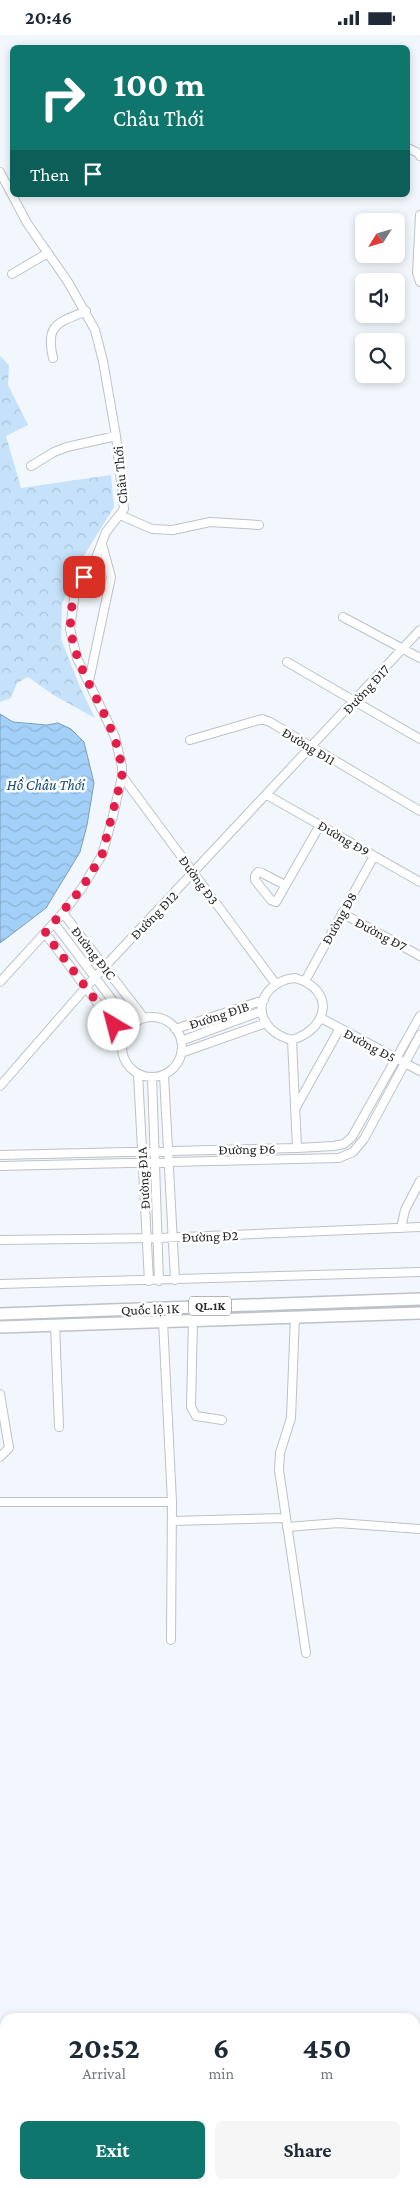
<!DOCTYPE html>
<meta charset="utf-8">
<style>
:root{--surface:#fff;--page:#f6f6f7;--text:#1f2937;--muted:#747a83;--accent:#0f766e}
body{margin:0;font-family:"Crimson Pro",serif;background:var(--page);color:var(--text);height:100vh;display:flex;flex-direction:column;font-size:19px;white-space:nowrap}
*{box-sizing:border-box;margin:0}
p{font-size:16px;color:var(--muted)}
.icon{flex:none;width:28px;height:28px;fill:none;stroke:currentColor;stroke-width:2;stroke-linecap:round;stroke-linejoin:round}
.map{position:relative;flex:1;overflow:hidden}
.panel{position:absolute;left:0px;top:1978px;width:420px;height:176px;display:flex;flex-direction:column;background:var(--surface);border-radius:15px 15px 0 0;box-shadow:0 2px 8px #0003}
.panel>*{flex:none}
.top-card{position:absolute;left:10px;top:10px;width:400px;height:152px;border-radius:8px;box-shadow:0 2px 8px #0003;background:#0f766e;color:#fff;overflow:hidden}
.needle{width:32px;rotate:233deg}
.controls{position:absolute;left:355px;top:178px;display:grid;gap:10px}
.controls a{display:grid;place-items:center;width:50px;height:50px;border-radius:8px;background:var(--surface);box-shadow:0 2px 8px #0003;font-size:25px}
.pin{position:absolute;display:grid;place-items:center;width:42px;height:42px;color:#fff;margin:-21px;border-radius:10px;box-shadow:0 2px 8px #0006}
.me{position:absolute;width:55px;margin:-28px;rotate:323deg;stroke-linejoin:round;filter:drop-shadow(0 0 4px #0008)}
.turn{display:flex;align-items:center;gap:18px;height:105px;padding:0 20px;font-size:22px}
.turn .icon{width:65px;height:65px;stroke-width:2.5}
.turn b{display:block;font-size:35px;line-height:42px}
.then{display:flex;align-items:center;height:48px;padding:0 20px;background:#0003;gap:10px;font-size:19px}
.eta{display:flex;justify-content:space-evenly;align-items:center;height:85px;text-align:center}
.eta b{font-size:30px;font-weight:700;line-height:35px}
.button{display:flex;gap:10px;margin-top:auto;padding:10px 20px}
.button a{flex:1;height:58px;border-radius:8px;background:var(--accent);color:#fff;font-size:20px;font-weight:700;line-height:58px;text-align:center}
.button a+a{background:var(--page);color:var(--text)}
.status{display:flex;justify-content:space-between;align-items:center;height:35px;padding:0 25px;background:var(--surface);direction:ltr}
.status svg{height:14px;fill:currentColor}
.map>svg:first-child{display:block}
.forest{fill:url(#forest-crowns)}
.water{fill:url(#water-waves);stroke:#7d9dba}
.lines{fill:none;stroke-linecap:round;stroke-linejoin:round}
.minor-casing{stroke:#bcc2c7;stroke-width:10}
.primary-casing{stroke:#bcc2c7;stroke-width:14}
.minor{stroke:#fff;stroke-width:8}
.primary{stroke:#fff;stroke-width:11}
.route{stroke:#e11d48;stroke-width:9;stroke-dasharray:0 16.2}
.labels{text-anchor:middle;stroke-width:5;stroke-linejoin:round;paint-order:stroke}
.shield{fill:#fff;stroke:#666869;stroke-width:1}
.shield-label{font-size:12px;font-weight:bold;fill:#252729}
.street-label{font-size:14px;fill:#252729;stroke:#fff}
.water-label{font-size:15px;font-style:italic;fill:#114b75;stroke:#fff}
</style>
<div class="status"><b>20:46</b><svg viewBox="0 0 49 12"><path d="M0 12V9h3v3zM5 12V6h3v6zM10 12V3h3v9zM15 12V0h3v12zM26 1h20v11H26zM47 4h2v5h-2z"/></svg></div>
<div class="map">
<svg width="420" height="2153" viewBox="0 0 420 2153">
<defs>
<pattern id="forest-crowns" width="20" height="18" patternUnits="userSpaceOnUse" patternTransform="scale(1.25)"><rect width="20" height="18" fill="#c6e2fb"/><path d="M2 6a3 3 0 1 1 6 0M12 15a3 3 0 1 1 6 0" fill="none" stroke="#aac2d7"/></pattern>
<pattern id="water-waves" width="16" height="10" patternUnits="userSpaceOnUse" patternTransform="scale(1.25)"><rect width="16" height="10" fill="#a3d0f8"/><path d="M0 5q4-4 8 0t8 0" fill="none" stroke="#8cb3d5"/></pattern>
</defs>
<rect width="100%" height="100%" fill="#f1f7fc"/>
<!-- forest -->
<path class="forest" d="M0,321l9,9 -1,20 20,40 -22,11 15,52 90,-13 3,32 -29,47 -23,50 -1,35 19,48 15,31 -40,-22 -27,-19 -11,6 -6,15 -11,4z"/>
<!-- water -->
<path class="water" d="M0,679l13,8 34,3 11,-2 13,6 13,13 10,41 -7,42 -7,27 -34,56 -46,35z"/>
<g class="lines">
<defs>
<path id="minor" d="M408,113l10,5 2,3
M0,137l27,51 41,59 27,48 8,31 13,75 8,73 -18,23 -12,31 -19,29 -5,37 7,29 38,79 7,30v9l-9,40 -11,39 -20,33 -19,25 -63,69
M420,180l-3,58 3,9
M12,239l34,-20
M53,323c-8,-34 5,-35 33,-47
M31,431l23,-14 13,-5 49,-11
M120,480l32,14 21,1 37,-8 49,3
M343,582l77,41
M287,627l133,77
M89,646l22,-104 -9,-33
M190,705l72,-21 8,3 150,89
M122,741l153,207
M267,760l153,87
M285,850l-23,-12 -4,-1 -3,4v4l16,20 5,2 44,-77
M63,878l81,105
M342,878l78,43
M54,888l77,102
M45,898l78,104
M295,943c40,11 35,50 -3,62 -8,-2 -15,-5 -21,-11 -22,-22 -2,-49 24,-51z
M305,946l69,-125
M122 1012a30 30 0 1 1 60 0a30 30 0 1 1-60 0Z
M321,983l99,53
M175,994l89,-29
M292,1005l5,108
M181,1006l81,-30
M181,1018l85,-30
M138,1039l11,207
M164,1040l11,205
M152,1042l7,204
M0,1051l95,-109 325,-347
M295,1074l45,-81
M0,1120l297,-7 36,-2 11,-2 8,-7 68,-121
M0,1131l339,-8 14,-6 11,-13 56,-104
M401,1193l4,-18 15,-29
M0,1205l158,-2 262,-11
M0,1249l420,-12
M295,1281l-4,102 -11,35 -1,17 27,183
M193,1285l-2,87 5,9 26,4
M163,1286l9,181 -1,138
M55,1290l4,102
M0,1359l9,54 -9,9
M0,1467h172
M172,1486l113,-3
M287,1492l51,-4 82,6"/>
<path id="primary" d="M0,1279l420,-15
M0,1292l420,-14"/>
</defs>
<!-- minor casing -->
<use href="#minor" class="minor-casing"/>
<!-- primary casing -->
<use href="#primary" class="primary-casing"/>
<!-- minor -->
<use href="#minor" class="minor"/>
<!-- primary -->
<use href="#primary" class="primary"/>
</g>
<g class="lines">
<!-- route -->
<path class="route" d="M84,542c-45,71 37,129 38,199l-20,79 -20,33 -37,45 69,92"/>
</g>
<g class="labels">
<!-- shield labels -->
<rect class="shield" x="189" y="1261.5" width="42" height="19" rx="4"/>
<g class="shield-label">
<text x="210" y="1275">QL.1K</text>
</g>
<!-- street labels -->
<g class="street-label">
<text transform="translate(120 440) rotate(-95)" y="5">Châu Thới</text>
<text transform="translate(366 654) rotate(-47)" y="5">Đường Đ17</text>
<text transform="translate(309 711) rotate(31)" y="5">Đường Đ11</text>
<text transform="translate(344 803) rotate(30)" y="5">Đường Đ9</text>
<text transform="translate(199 845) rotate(54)" y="5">Đường Đ3</text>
<text transform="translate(154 880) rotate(-46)" y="5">Đường Đ12</text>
<text transform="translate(339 883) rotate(-61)" y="5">Đường Đ8</text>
<text transform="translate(381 899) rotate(28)" y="5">Đường Đ7</text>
<text transform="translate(94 918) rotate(52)" y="5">Đường Đ1C</text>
<text transform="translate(219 980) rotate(-18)" y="5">Đường Đ1B</text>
<text transform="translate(370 1010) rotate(28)" y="5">Đường Đ5</text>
<text transform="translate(247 1114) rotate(-1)" y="5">Đường Đ6</text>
<text transform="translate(143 1143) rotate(-93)" y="5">Đường Đ1A</text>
<text transform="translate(210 1201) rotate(-2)" y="5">Đường Đ2</text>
<text transform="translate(150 1274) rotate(-2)" y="5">Quốc lộ 1K</text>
</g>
<!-- water labels -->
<g class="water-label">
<text x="46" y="755">Hồ Châu Thới</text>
</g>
</g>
</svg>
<div class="controls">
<a><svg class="needle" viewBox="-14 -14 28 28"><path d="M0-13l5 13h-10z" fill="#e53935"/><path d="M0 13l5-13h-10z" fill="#747a83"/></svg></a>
<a><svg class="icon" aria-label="sound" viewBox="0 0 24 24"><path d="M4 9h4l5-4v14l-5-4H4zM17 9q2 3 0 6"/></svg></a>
<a><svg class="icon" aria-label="search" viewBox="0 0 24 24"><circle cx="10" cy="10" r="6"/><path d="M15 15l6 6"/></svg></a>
</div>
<div class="pin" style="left:84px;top:542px;background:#d93025"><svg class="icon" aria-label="arrive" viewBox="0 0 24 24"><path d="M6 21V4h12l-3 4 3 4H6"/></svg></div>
<svg class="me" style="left:114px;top:990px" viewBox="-20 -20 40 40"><circle r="19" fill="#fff"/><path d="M0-13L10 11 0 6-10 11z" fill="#e11d48"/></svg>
<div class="top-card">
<div class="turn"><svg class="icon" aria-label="right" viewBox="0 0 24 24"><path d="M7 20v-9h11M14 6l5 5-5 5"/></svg><div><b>100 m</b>Châu Thới</div></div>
<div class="then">Then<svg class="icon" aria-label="arrive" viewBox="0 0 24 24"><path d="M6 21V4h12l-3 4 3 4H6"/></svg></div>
</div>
<section class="panel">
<div class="eta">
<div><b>20:52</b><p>Arrival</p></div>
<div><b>6</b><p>min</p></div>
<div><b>450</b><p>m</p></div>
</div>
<div class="button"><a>Exit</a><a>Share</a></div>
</section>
</div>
